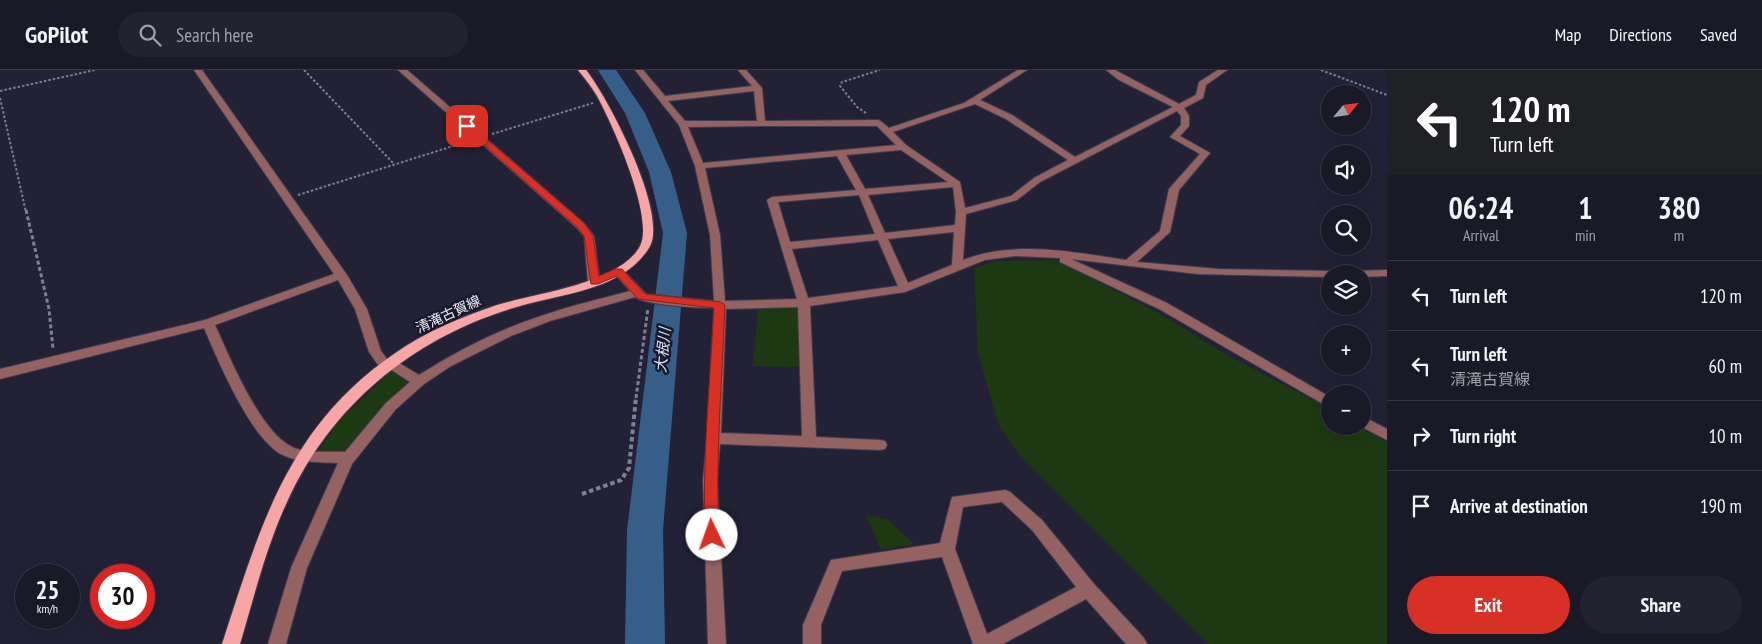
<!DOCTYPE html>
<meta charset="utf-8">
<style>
:root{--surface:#1a1928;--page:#232230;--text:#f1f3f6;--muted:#9fa0a8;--line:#383845;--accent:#d93025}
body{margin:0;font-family:"PT Sans Narrow","Noto Sans JP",sans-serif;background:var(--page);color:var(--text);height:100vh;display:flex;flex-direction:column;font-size:19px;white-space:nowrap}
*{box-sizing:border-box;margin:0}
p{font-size:16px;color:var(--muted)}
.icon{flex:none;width:28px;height:28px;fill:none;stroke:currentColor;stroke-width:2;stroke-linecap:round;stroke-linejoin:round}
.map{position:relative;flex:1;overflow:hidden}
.drawer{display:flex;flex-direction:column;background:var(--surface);width:375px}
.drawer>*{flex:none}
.banner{background:#202124;color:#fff;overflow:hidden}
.needle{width:32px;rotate:61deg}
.buttons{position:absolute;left:1321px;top:15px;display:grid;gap:10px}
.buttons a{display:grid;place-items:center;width:50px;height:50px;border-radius:50%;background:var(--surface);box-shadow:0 5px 20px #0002,0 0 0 1px var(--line);font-size:25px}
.speed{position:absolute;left:15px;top:494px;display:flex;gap:10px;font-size:25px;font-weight:700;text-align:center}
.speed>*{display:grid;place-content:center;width:65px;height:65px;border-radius:50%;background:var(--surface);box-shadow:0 5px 20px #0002,0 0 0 1px var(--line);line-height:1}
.speed small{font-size:12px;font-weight:400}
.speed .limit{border:8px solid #d22;background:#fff;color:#111}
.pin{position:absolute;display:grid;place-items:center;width:42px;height:42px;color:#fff;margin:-21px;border-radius:10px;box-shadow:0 2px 8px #0006}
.me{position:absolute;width:55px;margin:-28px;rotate:357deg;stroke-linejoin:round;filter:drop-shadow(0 0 4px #0008)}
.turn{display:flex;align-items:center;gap:18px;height:105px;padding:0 20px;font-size:22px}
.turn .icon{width:65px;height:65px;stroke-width:2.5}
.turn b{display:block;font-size:35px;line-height:42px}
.eta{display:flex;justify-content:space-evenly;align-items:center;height:85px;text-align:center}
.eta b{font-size:30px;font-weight:700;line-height:35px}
.action{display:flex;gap:10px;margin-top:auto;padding:10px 20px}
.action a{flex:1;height:58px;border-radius:30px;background:var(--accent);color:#fff;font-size:20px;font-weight:700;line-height:58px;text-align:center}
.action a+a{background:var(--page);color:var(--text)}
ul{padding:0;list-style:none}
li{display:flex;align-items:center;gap:15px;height:70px;padding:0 20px;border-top:1px solid var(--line)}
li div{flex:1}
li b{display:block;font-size:19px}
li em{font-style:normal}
header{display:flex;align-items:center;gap:30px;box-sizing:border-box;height:70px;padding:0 25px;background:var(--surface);border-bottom:1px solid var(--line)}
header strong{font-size:24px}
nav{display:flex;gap:28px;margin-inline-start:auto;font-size:18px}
.search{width:350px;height:45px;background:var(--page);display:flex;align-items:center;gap:12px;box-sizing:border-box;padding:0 18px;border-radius:28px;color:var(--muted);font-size:19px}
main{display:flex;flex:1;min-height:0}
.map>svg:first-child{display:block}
.green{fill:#1c3912}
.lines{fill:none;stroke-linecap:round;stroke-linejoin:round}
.river{fill:#365e88;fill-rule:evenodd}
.minor-casing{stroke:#3f3d51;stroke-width:2}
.major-casing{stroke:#3f3d51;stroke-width:2}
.path-far2{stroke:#807f91;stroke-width:2;stroke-dasharray:2.5 2;stroke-linecap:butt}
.path-far1{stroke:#807f91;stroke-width:3;stroke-dasharray:4 2.5;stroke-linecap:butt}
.path{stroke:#807f91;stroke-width:4;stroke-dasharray:4.5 3;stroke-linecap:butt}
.minor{fill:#936261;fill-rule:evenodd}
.major{fill:#f8a6a5;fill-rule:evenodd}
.route{fill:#d93025;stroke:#8d1f18}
.labels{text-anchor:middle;stroke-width:5;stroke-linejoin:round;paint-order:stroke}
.street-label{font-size:14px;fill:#ebebf9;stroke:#19182c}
.water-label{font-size:15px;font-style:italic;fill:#d9e6f3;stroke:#19182c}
</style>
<header>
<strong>GoPilot</strong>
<div class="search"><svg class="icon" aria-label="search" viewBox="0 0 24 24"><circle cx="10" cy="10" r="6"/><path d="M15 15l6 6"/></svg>Search here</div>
<nav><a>Map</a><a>Directions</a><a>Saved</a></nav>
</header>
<main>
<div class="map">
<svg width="1387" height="574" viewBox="0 0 1387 574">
<rect width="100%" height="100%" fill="#232136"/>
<!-- green -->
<path class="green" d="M1055,190l102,52 72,44 101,53v17h29l28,17v201h-178l-190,-190 -21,-30 -20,-72 -4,-84 22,-7z
M797,237l4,60 -48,-1 5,-58z
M391,301l19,12 -61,68 -8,2 -23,-2 21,-30z
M866,445l21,4 27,25 -33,6z"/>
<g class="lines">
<!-- river -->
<path class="river" d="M598,0h18l29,43 26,59 16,61 -24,297 2,114h-40l2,-114 36,-297 -14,-61 -24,-59z"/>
<defs>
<path id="minor" d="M194,0h8l145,205 20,34 14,42 6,8 7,1 25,15c38,-24 79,-45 122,-59 29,-10 59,-17 89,-25l-17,-19 6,-3 4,1 23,24 68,7 -4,-66 -15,-69 -16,-41 -44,-55h8l22,26 87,-10 -14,-16h8l16,18 3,33 114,-1 10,8 75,-25 54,-33h9l-47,30 32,15 63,42 98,-50 -54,-27 -13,-10h9l64,34 17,-9 3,-13 19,-12h9l-21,15 -3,13 -19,10 5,8v10l-9,10 30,17 -31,37 -9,42 -33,30 82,7 111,2 5,3h-5v3l-133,-3 -126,-15 96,44 163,94v11l-171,-99 -99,-47v-4l-45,-2 -30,4 -80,32 -95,14 6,131 64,3 5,1 2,4 -2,4 -5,1 -160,-6 -3,36 9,164h-18l-5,-164 4,-42 7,-130c-14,0 -70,-3 -79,-11l-85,24 -39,15 -60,30 -27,18 -28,25 -44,55 -45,104 -21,76h-18l23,-76 47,-105c-17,-1 -37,0 -53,-7 -33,-13 -67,-96 -81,-128l-204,51v-10l205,-49 129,-46zM754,21l3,30h-72l-17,-20zM975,34l31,15 62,41 -34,18 -23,18 -46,12 -5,-26 -54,-37 -13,-13zM1177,41l4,5v9l-11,12 30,17 -31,35 -9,42 -34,29c-53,-8 -112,-20 -163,0l3,-46 51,-14 23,-18zM763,56h114l19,19 -193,18 -15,-36zM901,80l47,32 -83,7 -19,-34zM837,86l19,34 -84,7 -5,3 30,99 -72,2 -5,-66 -15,-67zM953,117l3,25 -1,13 -70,8 -17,-38zM859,125l16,39 -85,8 -12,-40zM954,162l-2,33 -44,18 -20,-44zM878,170l20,46 -90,12 -16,-49zM338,210l17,29 14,43 12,17h9l20,13 -24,21 -41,49c-16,-1 -39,2 -53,-5 -33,-17 -62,-89 -77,-122zM798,237l4,129 -81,-3 5,-124z
M398,0h9l177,153 10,13 6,46 -2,2 -4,1 -6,-3 -4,-46 -8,-9z
M1387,200v6l-25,1v-3h-15l5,-3z
M1362,346l25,13v11l-27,-14h2z
M1005,420l5,2 32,28 52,64 50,54 3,6h-21l-40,-45 -83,45h-30l-31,-87 -100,14 -21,54v19h-18v-19l28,-65 109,-17 12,-46zM1002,432l30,28 44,57 -89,47 -32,-85 8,-42z"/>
<path id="major" d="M578,0h8c22,27 84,146 63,178 -27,42 -84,45 -129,58 -103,29 -188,97 -233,196 -21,45 -33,95 -47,142h-18c38,-116 65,-217 172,-290 31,-22 67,-37 103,-49 38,-12 123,-21 143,-59 15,-28 -28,-123 -43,-150 -5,-9 -12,-17 -19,-26z"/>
</defs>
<!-- minor casing -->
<use href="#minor" class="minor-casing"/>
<!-- major casing -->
<use href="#major" class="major-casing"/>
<!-- path-far2 -->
<path class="path-far2" d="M304,0l90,94
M1321,0l66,25
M0,21l95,-21
M0,28l26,114
M866,43l-9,-6 -17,-21 2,-4 38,-12
M492,64l101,-31
M298,125l171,-54"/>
<!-- path-far1 -->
<path class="path-far1" d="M26,140l23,99 4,40
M636,328l12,-90"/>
<!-- path -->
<path class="path" d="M582,424l39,-14 8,-12 7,-71"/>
<!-- minor -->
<use href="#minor" class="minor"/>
<!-- major -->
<use href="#major" class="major"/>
</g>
<!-- route -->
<path class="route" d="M465,55h5l114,98 9,13 6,40 16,-7h7l23,25 75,8 5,3c-3,77 -10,154 -6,230l-2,4 -5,2 -5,-2 -2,-4c-3,-76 5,-151 9,-227l-76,-9 -21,-23 -19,8h-7l-7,-48 -7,-9 -112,-99z"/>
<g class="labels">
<!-- street labels -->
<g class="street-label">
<text transform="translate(448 244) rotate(-25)" y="5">清滝古賀線</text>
</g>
<!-- water labels -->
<g class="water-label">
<text transform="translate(663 280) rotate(-84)" y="5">大根川</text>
</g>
</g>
</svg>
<div class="buttons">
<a><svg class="needle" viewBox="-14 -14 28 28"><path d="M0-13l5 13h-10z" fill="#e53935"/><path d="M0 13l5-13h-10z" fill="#9fa0a8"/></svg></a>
<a><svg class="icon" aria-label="sound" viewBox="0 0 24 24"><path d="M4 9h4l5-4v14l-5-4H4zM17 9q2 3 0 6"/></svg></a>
<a><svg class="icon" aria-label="search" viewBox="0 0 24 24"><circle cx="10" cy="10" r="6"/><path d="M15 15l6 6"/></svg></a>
<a><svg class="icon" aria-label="layers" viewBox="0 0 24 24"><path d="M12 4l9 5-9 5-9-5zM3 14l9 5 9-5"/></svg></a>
<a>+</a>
<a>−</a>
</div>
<div class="speed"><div>25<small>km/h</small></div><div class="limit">30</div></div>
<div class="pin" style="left:467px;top:56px;background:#d93025"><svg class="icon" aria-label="arrive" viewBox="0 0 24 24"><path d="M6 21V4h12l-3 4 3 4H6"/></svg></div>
<svg class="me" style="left:712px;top:465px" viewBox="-20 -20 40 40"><circle r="19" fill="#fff"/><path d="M0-13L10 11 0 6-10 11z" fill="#d93025"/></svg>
</div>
<section class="drawer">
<div class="banner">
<div class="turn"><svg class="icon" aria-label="left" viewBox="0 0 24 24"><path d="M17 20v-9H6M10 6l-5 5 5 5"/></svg><div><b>120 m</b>Turn left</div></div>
</div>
<div class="eta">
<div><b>06:24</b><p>Arrival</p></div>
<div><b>1</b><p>min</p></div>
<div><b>380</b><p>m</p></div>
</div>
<ul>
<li><svg class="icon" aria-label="left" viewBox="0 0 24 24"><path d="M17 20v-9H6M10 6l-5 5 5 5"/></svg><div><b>Turn left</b></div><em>120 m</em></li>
<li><svg class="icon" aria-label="left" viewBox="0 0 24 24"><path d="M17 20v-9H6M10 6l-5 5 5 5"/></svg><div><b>Turn left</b><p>清滝古賀線</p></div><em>60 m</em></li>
<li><svg class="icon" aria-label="right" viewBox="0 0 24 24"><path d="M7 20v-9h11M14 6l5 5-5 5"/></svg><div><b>Turn right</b></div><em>10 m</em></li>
<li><svg class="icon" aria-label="arrive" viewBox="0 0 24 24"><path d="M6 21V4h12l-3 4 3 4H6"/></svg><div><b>Arrive at destination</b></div><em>190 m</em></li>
</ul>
<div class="action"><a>Exit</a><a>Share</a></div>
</section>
</main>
